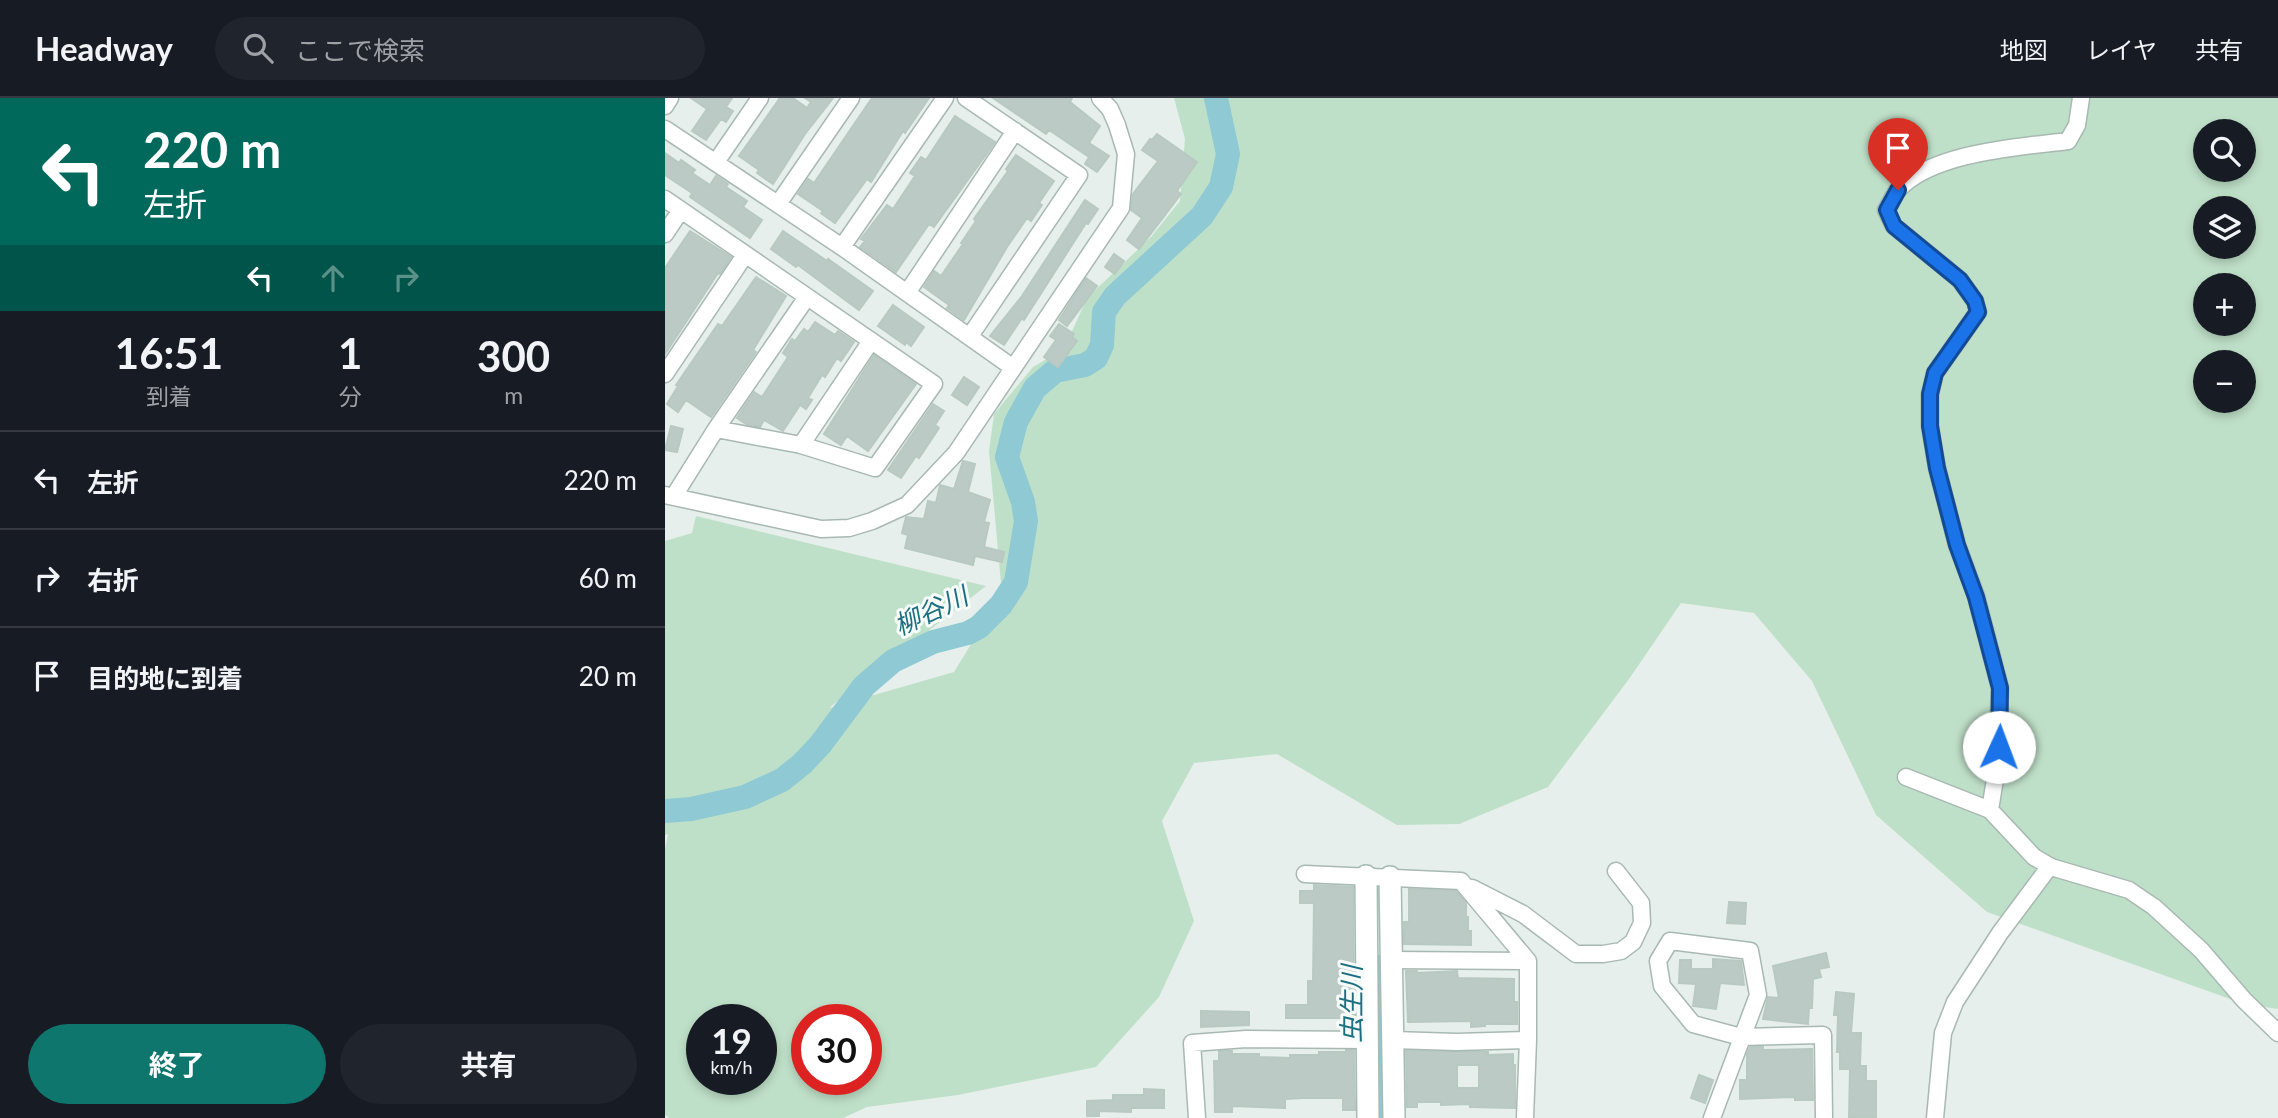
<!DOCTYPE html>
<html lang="ja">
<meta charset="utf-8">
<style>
:root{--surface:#171b24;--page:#20242c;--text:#f1f3f6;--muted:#9ea1a6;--line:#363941;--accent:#0f766e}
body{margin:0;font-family:Lato,"Noto Sans JP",sans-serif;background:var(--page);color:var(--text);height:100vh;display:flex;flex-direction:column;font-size:26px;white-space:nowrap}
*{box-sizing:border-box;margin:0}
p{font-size:23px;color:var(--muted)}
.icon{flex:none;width:38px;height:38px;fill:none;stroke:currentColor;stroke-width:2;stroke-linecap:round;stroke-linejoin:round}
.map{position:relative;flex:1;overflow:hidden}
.panel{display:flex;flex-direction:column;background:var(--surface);width:665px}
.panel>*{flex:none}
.top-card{background:#00695c;color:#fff;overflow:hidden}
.buttons{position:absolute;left:1528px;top:21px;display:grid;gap:14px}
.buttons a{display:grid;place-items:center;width:63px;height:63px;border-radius:50%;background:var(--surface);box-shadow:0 4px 10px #0003;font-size:35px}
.speed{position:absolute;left:21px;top:906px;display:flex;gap:14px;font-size:35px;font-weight:700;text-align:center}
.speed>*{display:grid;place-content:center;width:91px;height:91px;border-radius:50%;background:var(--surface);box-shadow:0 4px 10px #0003;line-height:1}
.speed small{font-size:18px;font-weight:400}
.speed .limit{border:10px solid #d22;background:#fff;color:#111}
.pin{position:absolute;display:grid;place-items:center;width:60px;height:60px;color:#fff;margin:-72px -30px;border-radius:50% 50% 50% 0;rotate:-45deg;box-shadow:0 0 7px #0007}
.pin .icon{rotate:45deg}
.me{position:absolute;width:77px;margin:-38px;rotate:2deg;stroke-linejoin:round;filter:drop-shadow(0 0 5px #0008)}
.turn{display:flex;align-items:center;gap:24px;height:147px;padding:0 28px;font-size:32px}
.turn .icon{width:91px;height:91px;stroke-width:2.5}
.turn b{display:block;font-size:49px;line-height:60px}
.lanes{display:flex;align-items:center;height:66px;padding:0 28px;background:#0003;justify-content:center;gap:35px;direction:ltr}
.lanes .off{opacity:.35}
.eta{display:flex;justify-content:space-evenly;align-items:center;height:119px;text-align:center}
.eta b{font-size:42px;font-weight:700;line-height:49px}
.primary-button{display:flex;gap:14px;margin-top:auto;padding:14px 28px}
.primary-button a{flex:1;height:80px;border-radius:42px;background:var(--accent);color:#fff;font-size:28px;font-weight:700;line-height:80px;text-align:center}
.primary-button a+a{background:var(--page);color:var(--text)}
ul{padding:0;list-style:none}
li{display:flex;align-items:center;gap:21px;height:98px;padding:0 28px;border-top:2px solid var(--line)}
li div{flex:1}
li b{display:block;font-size:26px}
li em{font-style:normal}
header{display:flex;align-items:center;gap:42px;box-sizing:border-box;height:98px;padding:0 35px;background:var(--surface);border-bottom:2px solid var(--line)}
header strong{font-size:33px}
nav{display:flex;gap:38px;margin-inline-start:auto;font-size:24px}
.search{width:490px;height:63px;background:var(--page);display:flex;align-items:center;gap:18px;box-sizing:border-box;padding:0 24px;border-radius:38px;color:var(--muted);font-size:26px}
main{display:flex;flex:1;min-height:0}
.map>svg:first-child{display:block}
.green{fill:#bfe0c8;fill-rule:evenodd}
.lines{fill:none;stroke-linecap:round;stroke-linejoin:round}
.river{stroke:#8ec9d4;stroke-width:24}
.building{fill:#bbcac4;stroke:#b8c9c2;stroke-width:2;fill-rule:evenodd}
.street-casing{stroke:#a8b8b2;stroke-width:19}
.secondary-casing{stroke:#a4bbb3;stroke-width:24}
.street{stroke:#fff;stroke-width:16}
.secondary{stroke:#fff;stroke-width:21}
.route-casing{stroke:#114b97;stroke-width:18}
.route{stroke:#1a73e8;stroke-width:12}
.labels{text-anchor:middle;stroke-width:6;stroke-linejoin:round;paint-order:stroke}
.water-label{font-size:26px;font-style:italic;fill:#1c6f80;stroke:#f7fbf9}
</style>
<header>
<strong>Headway</strong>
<div class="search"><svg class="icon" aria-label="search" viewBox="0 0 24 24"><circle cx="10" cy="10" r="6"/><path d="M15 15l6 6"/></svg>ここで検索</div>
<nav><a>地図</a><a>レイヤ</a><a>共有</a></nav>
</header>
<main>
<section class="panel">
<div class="top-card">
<div class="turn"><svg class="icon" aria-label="left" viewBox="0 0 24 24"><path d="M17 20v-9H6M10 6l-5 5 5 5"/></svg><div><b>220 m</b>左折</div></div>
<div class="lanes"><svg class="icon" aria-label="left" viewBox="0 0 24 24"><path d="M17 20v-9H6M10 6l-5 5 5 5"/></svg><svg class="icon off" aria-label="ahead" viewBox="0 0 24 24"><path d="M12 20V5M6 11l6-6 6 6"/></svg><svg class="icon off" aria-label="right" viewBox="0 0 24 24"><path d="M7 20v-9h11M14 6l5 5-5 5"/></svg></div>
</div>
<div class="eta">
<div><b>16:51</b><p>到着</p></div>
<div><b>1</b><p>分</p></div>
<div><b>300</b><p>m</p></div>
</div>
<ul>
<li><svg class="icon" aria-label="left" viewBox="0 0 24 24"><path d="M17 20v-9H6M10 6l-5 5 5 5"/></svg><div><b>左折</b></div><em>220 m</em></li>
<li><svg class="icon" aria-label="right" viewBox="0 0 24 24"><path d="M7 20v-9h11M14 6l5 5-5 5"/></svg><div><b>右折</b></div><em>60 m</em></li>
<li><svg class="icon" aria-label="arrive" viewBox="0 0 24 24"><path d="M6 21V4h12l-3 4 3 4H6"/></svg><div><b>目的地に到着</b></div><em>20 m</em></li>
</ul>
<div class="primary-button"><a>終了</a><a>共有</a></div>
</section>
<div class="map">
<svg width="1613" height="1020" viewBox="0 0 1613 1020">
<rect width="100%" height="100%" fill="#e6efeb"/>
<!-- green -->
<path class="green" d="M509,0h1104v911l-34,-5 -257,-92 -111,-97 -64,-134 -58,-68 -73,-10 -52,76 -81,108 -89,37 -62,1 -120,-71 -83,9 -32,58 32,100 -35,76 -63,70 -138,28 -91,12 -24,11h-174l-4,-3v-266l3,-15 -3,1v-294l27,-8 4,-17 290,70 -157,122 125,-36 48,-78 -13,-143 5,-37 39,-47 31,-18 23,-51 64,-61 29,-36 5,-62zM1540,33h38v39h-38zM1540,110h38v39h-38zM1540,187h38v39h-38zM1540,264h38v39h-38zM37,922h59v60h-59zM142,922h59v60h-59z"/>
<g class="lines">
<!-- river -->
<path class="river" d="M0,713l26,-2 54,-12 37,-17 20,-16 18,-19 44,-59 29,-25 40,-19 35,-9 11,-6 22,-22 15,-23 10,-61 -3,-19 -16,-45 9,-35 19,-34 20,-17 30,-6 11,-7 6,-13 2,-33 11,-16 87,-80 19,-29 7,-33 -12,-56
M716,869l2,151"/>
</g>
<!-- building -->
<path class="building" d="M26,0h41l-6,9 7,4 -7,11 -5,-3 -15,21 -14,-9 15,-22z
M115,0h13l14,10 4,-6 -6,-4h28l-28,36 -32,50 -16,-11 2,-3 -20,-14z
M207,0h57l-24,35 -2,-2 -32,51 -4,-3 -32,44 -14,-10 2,-2 -25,-17 10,-15 6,4z
M328,0h79l-2,4 30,24 -11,17 20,13 -12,16 -12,-8 4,-7 -40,-27 -3,4z
M290,18l40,26 -61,85 -5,-3 -33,48 -36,-25 5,-6 -4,-2 26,-34 6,4 22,-33 -5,-3 11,-16 5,3z
M492,36l40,28 -20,29 4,3 -42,55 -12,-9 15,-22 -11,-8 2,-16 25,-33 -16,-11 8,-11 2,1z
M0,55l14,10 2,-3 14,10 -3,3 18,12 6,-9 12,8 -2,3 21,14 -4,6 19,13 -12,18 -60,-41 2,-4 -27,-18z
M351,57l38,26 -15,22 3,2 -11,16 -4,-3 -20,29 -43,73 -17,-12 2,-3 -25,-18 10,-16 7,5 22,-32 -2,-1 15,-22 -2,-2 34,-48 -2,-2z
M420,102l13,9 -10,15 -2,-1 -62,97 -2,-2 -18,27 -14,-9 32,-40z
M25,133l41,26 -11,17 -2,-1 -53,81v-86z
M118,133l44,30 1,-2 45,32 -14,19 -61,-45 -2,2 -25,-18z
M449,156l10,7 -9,13 -10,-7z
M91,179l30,19 -33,54 3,2 -45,65 -25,-17 -8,12 -11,-8 11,-18 -2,-1 42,-61 4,2z
M421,180l11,8 -30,40 -8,-6z
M228,207l31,22 -13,19 -5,-4 -1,3 -27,-19z
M150,224l20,13 3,-4 16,11 -13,19 -4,-3 -12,19 -3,-2 -14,23 4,2 -6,9 -6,-4 -17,26 -19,-11 -4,7 -14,-3 -9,-6 17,-26 8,5 26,-40 -5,-4 9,-14 3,2 9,-12 4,3z
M394,226l15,10 -2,3 5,4 -19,26 -14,-10 12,-17 -6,-4z
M209,257l42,29 -48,67 -21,-15 -6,9 -17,-11z
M299,279l15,10 -12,18 -15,-10z
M268,306l11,7 -9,14 4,3 -20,30 -3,-2 -15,22 -13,-8z
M6,328l12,3 -6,23 -12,-2z
M298,363l12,3 -7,28 22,8 -6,22 5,1 -5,24 20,5 -2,10 -27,-6 -2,9 -68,-17 3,-13 -6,-2 4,-16 18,2 4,-18 8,2 4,-18 14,4z
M649,787l39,2 1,131h-68v-13h22v-24h5l1,-78h-14v-12h14z
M744,791l47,2 10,12v14h2v14h3v14l-67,-1v-22h5z
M1064,804l17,1 -1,21 -18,-1z
M1161,855l3,14 -10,2 2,8 -8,2 -1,29h-3l-1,16 -45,-5 5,-22 11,1 -6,-32z
M1048,861l28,2 3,24 -24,-2 -4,26 -23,-3 3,-22 -17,-1 1,-23h11v9h22z
M741,873h11v2l40,-2 1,7 56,1v23h3v22h-32v2l-14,1v-6l-63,1z
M1171,894l18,2 -3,39h10l-1,33h6v15h10v37h-27l1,-49h-10v-17h-3l1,-37h-4z
M536,913l48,1v13l-48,2z
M1085,949h13v3l49,-1 1,51h-18v-3l-55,2v-19h7v-26z
M681,952h8l1,60h-12v-12h-40l-18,1v9l-53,-2v6h-17l-1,-51h5v-10h13v3h27v3l31,1v-3h29v-3h27z
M741,953l82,1v3l25,-1v11h2v43l-45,-1v-3l-29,1v-3h-24v5h-10zM792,967h22v23h-22z
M1034,977l14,5 -8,23 -14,-5z
M479,991l20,1v18h-33v4l-32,-1v5h-12v-15l26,-1v-5h31z"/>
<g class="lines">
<defs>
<path id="street" d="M301,0l113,77 -109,161
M0,8l5,-8
M0,31l177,118 170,120
M51,64l44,-64
M0,101l269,185 -59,84 -74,-23 -85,-16
M113,106l73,-106
M0,136l16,-24
M177,149l103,-149
M242,195l108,-162
M0,276l80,-119
M136,347l70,-104
M0,397l156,34 28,-1 23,-7 35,-16 49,-52 165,-245 5,-54 -9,-29 -7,-16 -10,-11
M9,398l42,-67 91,-132
M1241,679l84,33 44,47 17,10 78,23 25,17 47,43 43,50 34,33
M1325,712l7,-43 3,-79 -24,-92 -19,-51 -20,-77 -7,-42v-32l5,-21 43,-61 -3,-11 -15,-21 -66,-54 -8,-16c4,-6 7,-14 11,-19 34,-39 123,-44 171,-50l9,-16 4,-27
M640,776l156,7 67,80v79l-3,78
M807,790l51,26 53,40h27l18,-3 12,-9 9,-19 -1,-20 -25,-32
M726,862l137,1
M728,942l64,2 71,-2
M532,1020l-5,-75 54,-4 121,1
M1047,1020l46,-123 -8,-44 -80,-10 -12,20 4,25 31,38 48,13 82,-2 1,83
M1270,1020l8,-85 12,-31 45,-69 50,-67"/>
<path id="secondary" d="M701,778l2,242
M725,779l4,241"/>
</defs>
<!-- street casing -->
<use href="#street" class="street-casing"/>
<!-- secondary casing -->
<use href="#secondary" class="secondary-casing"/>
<!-- street -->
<use href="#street" class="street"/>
<!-- secondary -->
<use href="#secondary" class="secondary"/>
</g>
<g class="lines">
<defs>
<path id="route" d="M1233,92l-11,20 7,16 66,54 15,21 3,11 -43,61 -5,21v32l7,42 20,77 19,52 24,91 -1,59"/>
</defs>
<!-- route casing -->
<use href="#route" class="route-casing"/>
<!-- route -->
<use href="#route" class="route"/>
</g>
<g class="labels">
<!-- water labels -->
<g class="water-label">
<text transform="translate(266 513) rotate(-25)" y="9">柳谷川</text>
<text transform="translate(687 906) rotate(-90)" y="9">虫生川</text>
</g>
</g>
</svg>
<div class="buttons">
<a><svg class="icon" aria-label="search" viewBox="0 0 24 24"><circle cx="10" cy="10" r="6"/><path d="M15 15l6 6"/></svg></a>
<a><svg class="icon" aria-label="layers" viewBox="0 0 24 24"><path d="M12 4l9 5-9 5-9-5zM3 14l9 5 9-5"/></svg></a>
<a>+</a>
<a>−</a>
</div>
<div class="speed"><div>19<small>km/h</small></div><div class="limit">30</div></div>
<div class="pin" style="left:1233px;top:92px;background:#d93025"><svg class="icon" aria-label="arrive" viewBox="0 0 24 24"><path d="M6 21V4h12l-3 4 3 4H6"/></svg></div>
<svg class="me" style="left:1334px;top:649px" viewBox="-20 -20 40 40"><circle r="19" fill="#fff"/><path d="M0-13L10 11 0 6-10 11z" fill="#1a73e8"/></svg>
</div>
</main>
